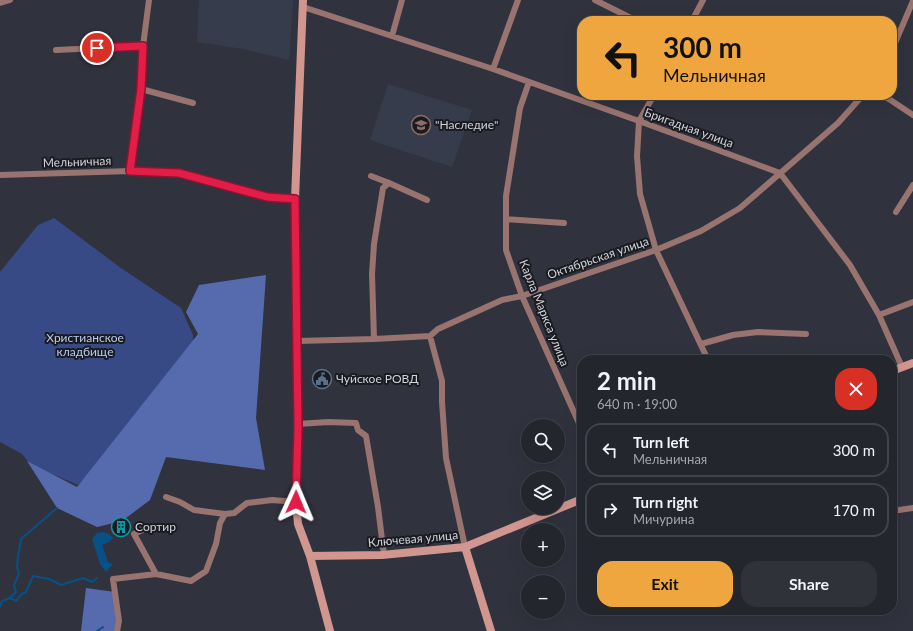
<!DOCTYPE html>
<meta charset="utf-8">
<style>
:root{--surface:#24262e;--page:#30323a;--text:#f1f3f6;--muted:#a3a5aa;--line:#41434a;--accent:#f0a63f}
body{margin:0;font-family:Lato,sans-serif;background:var(--page);color:var(--text);height:100vh;display:flex;flex-direction:column;font-size:15px;white-space:nowrap}
*{box-sizing:border-box;margin:0}
p{font-size:13px;color:var(--muted)}
.icon{flex:none;width:22px;height:22px;fill:none;stroke:currentColor;stroke-width:2;stroke-linecap:round;stroke-linejoin:round}
.map{position:relative;flex:1;overflow:hidden}
.sheet{position:absolute;left:577px;top:355px;width:320px;height:260px;display:flex;flex-direction:column;background:var(--surface);border-radius:16px;box-shadow:0 4px 16px #0002,0 0 0 1px var(--line)}
.sheet>*{flex:none}
.guide{position:absolute;left:577px;top:16px;width:320px;height:84px;border-radius:16px;box-shadow:0 4px 16px #0002,0 0 0 1px var(--line);background:#f0a63f;color:#111;overflow:hidden}
.controls{position:absolute;left:521px;top:419px;display:grid;gap:8px}
.controls a{display:grid;place-items:center;width:44px;height:44px;border-radius:50%;background:var(--surface);box-shadow:0 4px 16px #0002,0 0 0 1px var(--line);font-size:20px}
.pin{position:absolute;display:grid;place-items:center;width:34px;height:34px;color:#fff;margin:-17px;border:2px solid #fff;border-radius:50%;box-shadow:0 1px 4px #0007}
.me{position:absolute;width:44px;margin:-22px;rotate:1deg;stroke-linejoin:round;filter:drop-shadow(0 0 3px #0008)}
.turn{display:flex;align-items:center;gap:14px;height:84px;padding:0 20px;font-size:18px}
.turn .icon{width:52px;height:52px;stroke-width:2.5}
.turn b{display:block;font-size:28px;line-height:34px}
.round{display:grid;place-items:center;flex:none;width:42px;height:42px;border-radius:16px;background:var(--page)}
.headline{display:flex;align-items:center;justify-content:space-between;height:68px;padding:0 20px}
h1{font-size:24px;font-weight:700;line-height:30px}
.button{display:flex;gap:8px;margin-top:auto;padding:8px 20px}
.button a{flex:1;height:46px;border-radius:16px;background:var(--accent);color:#111;font-size:16px;font-weight:700;line-height:46px;text-align:center}
.button a+a{background:var(--page);color:var(--text)}
ul{padding:0;list-style:none}
li{display:flex;align-items:center;gap:12px;height:54px;margin:0 8px 6px;padding:0 12px;border:2px solid var(--line);border-radius:16px}
li div{flex:1}
li b{display:block;font-size:15px}
li em{font-style:normal}
.map>svg:first-child{display:block}
.built{fill:#363c4c}
.green{fill:#374a86}
.forest{fill:#556bae}
.water{fill:#085186}
.lines{fill:none;stroke-linecap:round;stroke-linejoin:round}
.stream{stroke:#085186;stroke-width:2}
.street{stroke:#99736f;stroke-width:6}
.secondary{stroke:#d29690;stroke-width:8}
.route-casing{stroke:#92132f;stroke-width:10}
.route{stroke:#e11d48;stroke-width:7}
.labels{text-anchor:middle;stroke-width:4;stroke-linejoin:round;paint-order:stroke}
.poi-label{font-size:12px;fill:#d1d3da;stroke:#191b20;text-anchor:start}
.street-label{font-size:12px;fill:#d1d3da;stroke:#191b20}
.park-label{font-size:12px;fill:#bac9ef;stroke:#191b20}
</style>
<div class="map">
<svg width="913" height="631" viewBox="0 0 913 631">
<rect width="100%" height="100%" fill="#30333d"/>
<!-- built -->
<path class="built" d="M199,0h94l-4,60 -46,-11 -46,-7z
M388,84l84,26 -20,57 -82,-27z"/>
<!-- green -->
<path class="green" d="M54,218l67,50 60,40 12,27v11l-98,121 -17,18 -47,-20 -9,-11 -22,-12v-170l38,-47z"/>
<!-- forest -->
<path class="forest" d="M266,275l-10,143 9,52 -99,-13 -16,43 -28,21 -25,6 -40,-19 -30,-47 50,26 121,-153 -12,-22 13,-27z
M86,588l29,4 2,29 -1,10h-35z"/>
<!-- water -->
<path class="water" d="M103,532l6,2 4,4 -4,4 -7,3 6,17 5,2 -7,8 -6,-8 -8,-25 5,-6z"/>
<g class="lines">
<!-- stream -->
<path class="stream" d="M10,598l6,3 6,-7 4,-2 7,-16 16,3 12,6 22,-7 9,4 5,-4
M0,607l2,-6 8,-3 6,-6 -2,-7 5,-11 -2,-8 1,-9 3,-18 36,-31
M97,631l6,-4"/>
<!-- street -->
<path class="street" d="M595,0l42,21
M0,3l10,-3
M303,7l190,62 146,52 141,52 70,92 29,50 23,52
M773,19l1,2
M692,21l11,-21
M392,36l10,-36
M56,50l87,-4
M892,50l21,-49
M493,69l25,-69
M529,82l-9,26 -14,88v54l16,46 60,134
M141,89l52,14
M654,95l-15,26 -2,35 3,38 16,56 52,110
M881,95l8,4 24,16
M131,171l10,-82 2,-43 6,-46
M0,175l131,-4 48,2 88,24 28,2
M371,176l18,7 38,17
M896,212l17,-27
M506,219l58,4
M879,315l34,-13
M430,336l12,45v21l4,56 19,89
M374,339l-2,-65 2,-30 9,-56 6,-5
M297,341l77,-2 56,-3 8,-7 64,-29 20,-4 134,-46 45,-19 39,-23 98,-85 25,-28
M701,344l32,-9 25,-3 48,2
M298,424l30,-2 28,1 2,7 8,6 12,71 6,48
M166,497l14,5 14,8 31,4
M892,511l21,-3
M144,529l-10,5 22,40 35,7 15,-10 10,-27 4,-21 5,-9 9,-1 13,-10 25,-3 24,2
M117,631l2,-10 -6,-42 43,-5"/>
<!-- secondary -->
<path class="secondary" d="M303,0l-8,199 3,229 -2,74 2,22 12,32 20,75
M892,371l21,-8
M465,547l26,84
M310,556l72,-1 83,-8 117,-48"/>
</g>
<g class="lines">
<defs>
<path id="route" d="M97,48l46,-2 -2,43 -11,82 49,2 88,24 28,2 3,229 -2,74"/>
</defs>
<!-- route casing -->
<use href="#route" class="route-casing"/>
<!-- route -->
<use href="#route" class="route"/>
</g>
<!-- icons -->
<defs>
<symbol id="school-ring" viewBox="-11 -11 22 22"><circle r="9.5" fill="#191b20" stroke="#8d6e63" stroke-width="1.5"/><path d="M0-5L7-2L0 1L-7-2ZM-4 1L0 2.5L4 1V4Q0 6-4 4Z" fill="#8d6e63"/></symbol>
<symbol id="civic-ring" viewBox="-11 -11 22 22"><circle r="9.5" fill="#191b20" stroke="#5c6f8a" stroke-width="1.5"/><path d="M-.6-6.5H3V-4.5H.6V-3L4-1V1h2V6H-6V1h2V-1L-.6-3ZM-1.2 2.5V6h2.4V2.5Z" fill="#5c6f8a"/></symbol>
<symbol id="building-ring" viewBox="-11 -11 22 22"><circle r="9.5" fill="#191b20" stroke="#0f9aa8" stroke-width="1.5"/><path d="M-4-6H4V6H1V3H-1V6H-4ZM-2.5-4.3h1.7v1.8h-1.7ZM.8-4.3h1.7v1.8H.8ZM-2.5-1h1.7V.8h-1.7ZM.8-1h1.7V.8H.8Z" fill="#0f9aa8"/></symbol>
</defs>
<g fill-rule="evenodd">
<use href="#school-ring" x="410" y="114" width="22" height="22"/>
<use href="#civic-ring" x="311" y="368" width="22" height="22"/>
<use href="#building-ring" x="110" y="516" width="22" height="22"/>
</g>
<g class="labels">
<!-- poi labels -->
<g class="poi-label">
<text x="435" y="129">"Наследие"</text>
<text x="336" y="383">Чуйское РОВД</text>
<text x="135" y="531">Сортир</text>
</g>
<!-- street labels -->
<g class="street-label">
<text transform="translate(689 128) rotate(20)" y="4">Бригадная улица</text>
<text transform="translate(77 162) rotate(-2)" y="4">Мельничная</text>
<text transform="translate(598 258) rotate(-19)" y="4">Октябрьская улица</text>
<text transform="translate(544 313) rotate(68)" y="4">Карла Маркса улица</text>
<text transform="translate(413 539) rotate(-5)" y="4">Ключевая улица</text>
</g>
<!-- park labels -->
<g class="park-label">
<text x="85" y="342">Христианское<tspan x="85" dy="14">кладбище</tspan></text>
</g>
</g>
</svg>
<div class="controls">
<a><svg class="icon" aria-label="search" viewBox="0 0 24 24"><circle cx="10" cy="10" r="6"/><path d="M15 15l6 6"/></svg></a>
<a><svg class="icon" aria-label="layers" viewBox="0 0 24 24"><path d="M12 4l9 5-9 5-9-5zM3 14l9 5 9-5"/></svg></a>
<a>+</a>
<a>−</a>
</div>
<div class="pin" style="left:97px;top:48px;background:#d93025"><svg class="icon" aria-label="arrive" viewBox="0 0 24 24"><path d="M6 21V4h12l-3 4 3 4H6"/></svg></div>
<svg class="me" style="left:296px;top:502px" viewBox="-20 -20 40 40"><path d="M0-17L14 15 0 8-14 15z" fill="#e11d48" stroke="#fff" stroke-width="4"/></svg>
<div class="guide">
<div class="turn"><svg class="icon" aria-label="left" viewBox="0 0 24 24"><path d="M17 20v-9H6M10 6l-5 5 5 5"/></svg><div><b>300 m</b>Мельничная</div></div>
</div>
<section class="sheet">
<div class="headline"><div><h1>2 min</h1><p>640 m · 19:00</p></div><a class="round" style="background:#d93025;color:#fff"><svg class="icon" aria-label="close" viewBox="0 0 24 24"><path d="M6 6l12 12M18 6L6 18"/></svg></a></div>
<ul>
<li><svg class="icon" aria-label="left" viewBox="0 0 24 24"><path d="M17 20v-9H6M10 6l-5 5 5 5"/></svg><div><b>Turn left</b><p>Мельничная</p></div><em>300 m</em></li>
<li><svg class="icon" aria-label="right" viewBox="0 0 24 24"><path d="M7 20v-9h11M14 6l5 5-5 5"/></svg><div><b>Turn right</b><p>Мичурина</p></div><em>170 m</em></li>
</ul>
<div class="button"><a>Exit</a><a>Share</a></div>
</section>
</div>
